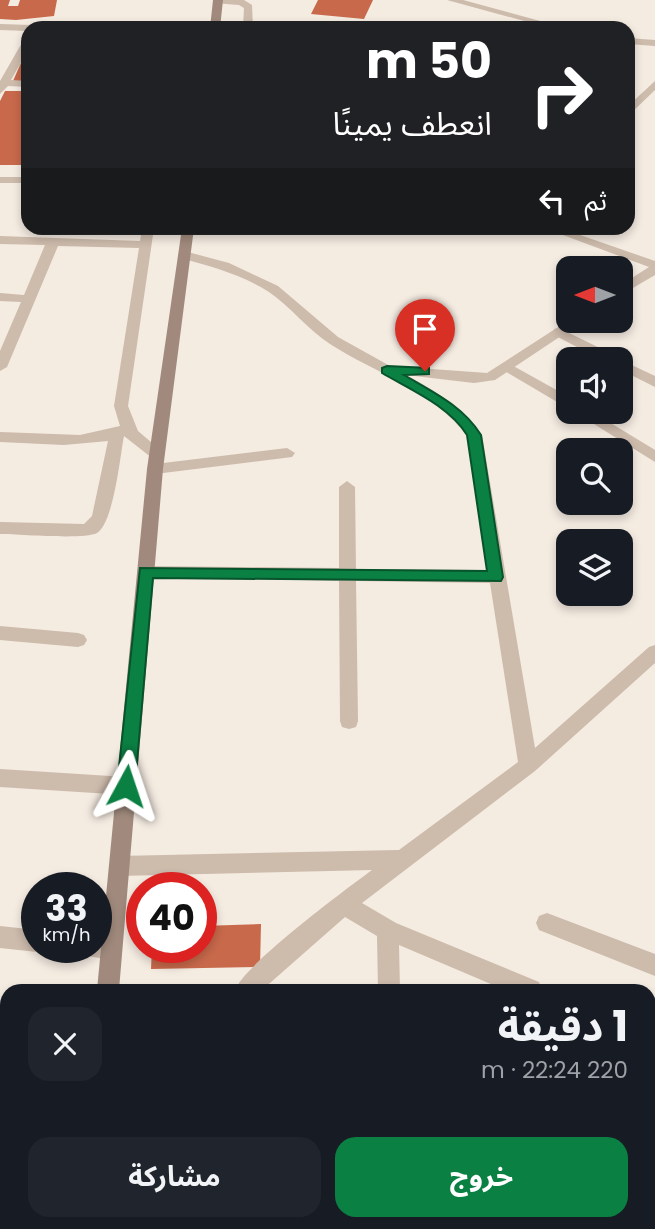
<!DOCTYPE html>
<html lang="ar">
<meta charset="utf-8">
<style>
:root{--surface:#171b24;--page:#20242c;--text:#f1f3f6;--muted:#9ea1a6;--accent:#0b8043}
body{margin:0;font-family:Poppins,"Noto Sans Arabic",sans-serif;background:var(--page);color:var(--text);direction:rtl;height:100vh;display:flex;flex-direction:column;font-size:26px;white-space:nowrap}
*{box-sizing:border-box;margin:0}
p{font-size:23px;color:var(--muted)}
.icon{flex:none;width:38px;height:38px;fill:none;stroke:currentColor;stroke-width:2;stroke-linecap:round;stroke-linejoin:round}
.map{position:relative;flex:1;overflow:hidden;direction:ltr}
.details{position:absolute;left:0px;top:984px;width:656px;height:247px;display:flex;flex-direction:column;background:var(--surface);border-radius:21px 21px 0 0;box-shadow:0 4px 10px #0003;direction:rtl}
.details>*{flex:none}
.banner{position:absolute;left:21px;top:21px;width:614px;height:214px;border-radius:21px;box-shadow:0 4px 10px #0003;direction:rtl;background:#202124;color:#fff;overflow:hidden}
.needle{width:46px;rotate:270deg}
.tools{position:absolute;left:556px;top:256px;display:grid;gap:14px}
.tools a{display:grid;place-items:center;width:77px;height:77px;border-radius:14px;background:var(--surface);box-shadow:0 4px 10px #0003;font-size:35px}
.speed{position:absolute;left:21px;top:872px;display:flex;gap:14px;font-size:35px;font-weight:700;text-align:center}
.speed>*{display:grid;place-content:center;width:91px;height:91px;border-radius:50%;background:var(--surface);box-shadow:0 4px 10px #0003;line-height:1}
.speed small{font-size:18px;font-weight:400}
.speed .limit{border:10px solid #d22;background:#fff;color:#111}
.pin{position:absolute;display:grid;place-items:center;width:60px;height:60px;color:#fff;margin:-72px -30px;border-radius:50% 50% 50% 0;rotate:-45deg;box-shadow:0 0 7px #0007}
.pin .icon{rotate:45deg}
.me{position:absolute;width:77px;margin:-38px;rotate:5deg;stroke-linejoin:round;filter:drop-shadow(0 0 5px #0008)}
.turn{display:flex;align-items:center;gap:24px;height:147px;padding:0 28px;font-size:32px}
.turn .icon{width:91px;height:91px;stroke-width:2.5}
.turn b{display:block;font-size:49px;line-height:60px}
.then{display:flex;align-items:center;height:66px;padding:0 28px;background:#0003;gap:14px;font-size:26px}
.round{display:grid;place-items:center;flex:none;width:74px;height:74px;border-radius:21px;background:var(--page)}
.head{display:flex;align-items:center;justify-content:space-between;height:119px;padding:0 28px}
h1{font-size:42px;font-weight:700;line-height:52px}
.action{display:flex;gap:14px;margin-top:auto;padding:14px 28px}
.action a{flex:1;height:80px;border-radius:21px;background:var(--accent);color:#fff;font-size:28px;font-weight:700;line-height:80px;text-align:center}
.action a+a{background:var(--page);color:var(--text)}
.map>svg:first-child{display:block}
.building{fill:#c8694b}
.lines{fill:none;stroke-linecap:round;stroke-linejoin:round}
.lane{fill:#cdbbac;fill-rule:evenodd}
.street{fill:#cdbbac;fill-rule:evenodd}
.secondary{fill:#a18a7d;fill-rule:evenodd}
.route{fill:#0b8043;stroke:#07532c;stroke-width:2}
</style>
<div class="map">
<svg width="655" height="1229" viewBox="0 0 655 1229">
<rect width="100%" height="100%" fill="#f4ebe1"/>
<!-- building -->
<path class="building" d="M0,0h10l-2,6h10l2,-6h37l-3,16 -38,4 -16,-1z
M318,0h55l-9,19 -53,-5z
M28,49v32h-15l7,-16z
M5,91h23v74h-28v-64z
M261,924l-1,43 -109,2 1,-22h49v-21z"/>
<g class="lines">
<!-- lane -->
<path class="lane" d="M213,0h31l8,5 1,23h-10l1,-20 -5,-3 -25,-2z
M559,328l57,28 2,3h-18l-46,-24v-6z
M621,360l34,16v11l-34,-17z
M508,363l61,34v12l-66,-39v-6z
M573,411h18l64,39v12z"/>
<!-- street -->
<path class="street" d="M447,0h16l103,28h-16z
M0,24l31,1 5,3h-8v3l-28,-1z
M28,38v12l-17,30 17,1v6l-20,-1 -8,8v-13l23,-40z
M628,38l27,2v6l-27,-2z
M655,81v9l-27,26v-10z
M0,177h28v6h-28z
M142,228h12l-26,178 10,25 27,23 -8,5 -5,-1 -28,-22c-4,20 -10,86 -27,97 -14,7 -78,1 -97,1v-12l84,2 8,-8 16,-75 -44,4 -64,-3v-10l80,3 40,-9 -6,-20 25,-158 -81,-2 -51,121 -7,4v-20l21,-49 -21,-1v-8l24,2 21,-50 -45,-1v-8l140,5z
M544,228h16l95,33v14l-34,20v-10l28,-18z
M184,251l45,12 49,23 60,51 52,29 97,7 82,-53h16l-90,60 -21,3 -68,-8c29,16 57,32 76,60l53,313 114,-101 6,-2v18l-120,108 -173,132 34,20 143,59 3,8h-37l-106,-45 1,45h-22l-1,-54 -32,-19 -83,73h-27c9,-25 110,-100 137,-120l-253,6 -7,-3 -3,-7 3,-7 7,-3 280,-6 119,-88 -28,-179 -134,-2 2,140 -2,6 -7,2 -7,-2 -2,-6 -1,-140 -199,-5 -2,-4 2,-4 6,-2 193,2v-81l8,-6 8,6 1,82 132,1 -21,-134c-33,-45 -92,-63 -137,-92 -22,-14 -39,-37 -61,-52 -26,-17 -59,-26 -89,-34l-2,-3z
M287,448l8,5 -3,4 -137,17 -8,-5 8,-5z
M0,626l78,7 6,2 3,5 -3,5 -6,2 -78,-7z
M0,769l126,8 7,3 3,6 -3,6 -7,3 -126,-8z
M547,913l108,41v22l-116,-46 -3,-7 3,-7z
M0,926l37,4v17l8,2 -8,3 -37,-4z
M96,937l23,4 3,8 -3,8 -8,3 -29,-5 -3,-8h17z
M649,1028l6,2v24l-6,-2z
M0,1068l7,1v24l-7,-1z
M375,1223h26l-1,6h-26z
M610,1223h34l2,6h-33z"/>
<!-- secondary -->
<path class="secondary" d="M213,0h10l-3,28h-10z
M182,228h12l-31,241 -44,521h-22l50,-521z
M77,1223h26v6h-26z"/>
</g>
<!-- route -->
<path class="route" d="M387,366l42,2v6l-25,1c29,17 59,31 77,60l22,142 -2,4 -348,-3 -18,208 -3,6 -6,2 -7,-2 -2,-6 23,-218 347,3 -20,-136c-18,-29 -56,-45 -85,-62v-5z"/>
</svg>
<div class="tools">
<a><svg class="needle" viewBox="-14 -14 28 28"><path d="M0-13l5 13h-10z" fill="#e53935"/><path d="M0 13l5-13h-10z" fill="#9ea1a6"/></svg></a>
<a><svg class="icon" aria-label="sound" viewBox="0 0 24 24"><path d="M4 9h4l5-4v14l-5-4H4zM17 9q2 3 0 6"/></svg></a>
<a><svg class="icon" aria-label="search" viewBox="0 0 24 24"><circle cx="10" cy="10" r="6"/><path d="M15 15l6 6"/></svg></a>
<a><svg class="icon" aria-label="layers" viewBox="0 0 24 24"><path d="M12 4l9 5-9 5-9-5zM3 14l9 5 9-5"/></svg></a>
</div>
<div class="speed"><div>33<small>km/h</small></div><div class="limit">40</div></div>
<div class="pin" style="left:425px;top:371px;background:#d93025"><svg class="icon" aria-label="arrive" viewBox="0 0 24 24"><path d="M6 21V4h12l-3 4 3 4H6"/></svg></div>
<svg class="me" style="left:126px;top:786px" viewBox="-20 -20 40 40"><path d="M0-17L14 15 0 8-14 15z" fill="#0b8043" stroke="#fff" stroke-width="4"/></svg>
<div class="banner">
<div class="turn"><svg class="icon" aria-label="right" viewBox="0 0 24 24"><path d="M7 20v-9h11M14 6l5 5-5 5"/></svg><div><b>50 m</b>انعطف يمينًا</div></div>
<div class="then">ثم<svg class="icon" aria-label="left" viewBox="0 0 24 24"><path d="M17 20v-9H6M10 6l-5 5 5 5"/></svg></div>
</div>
<section class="details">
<div class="head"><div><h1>1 دقيقة</h1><p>220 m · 22:24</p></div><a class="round"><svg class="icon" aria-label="close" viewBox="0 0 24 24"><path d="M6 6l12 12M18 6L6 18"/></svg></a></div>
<div class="action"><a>خروج</a><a>مشاركة</a></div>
</section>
</div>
